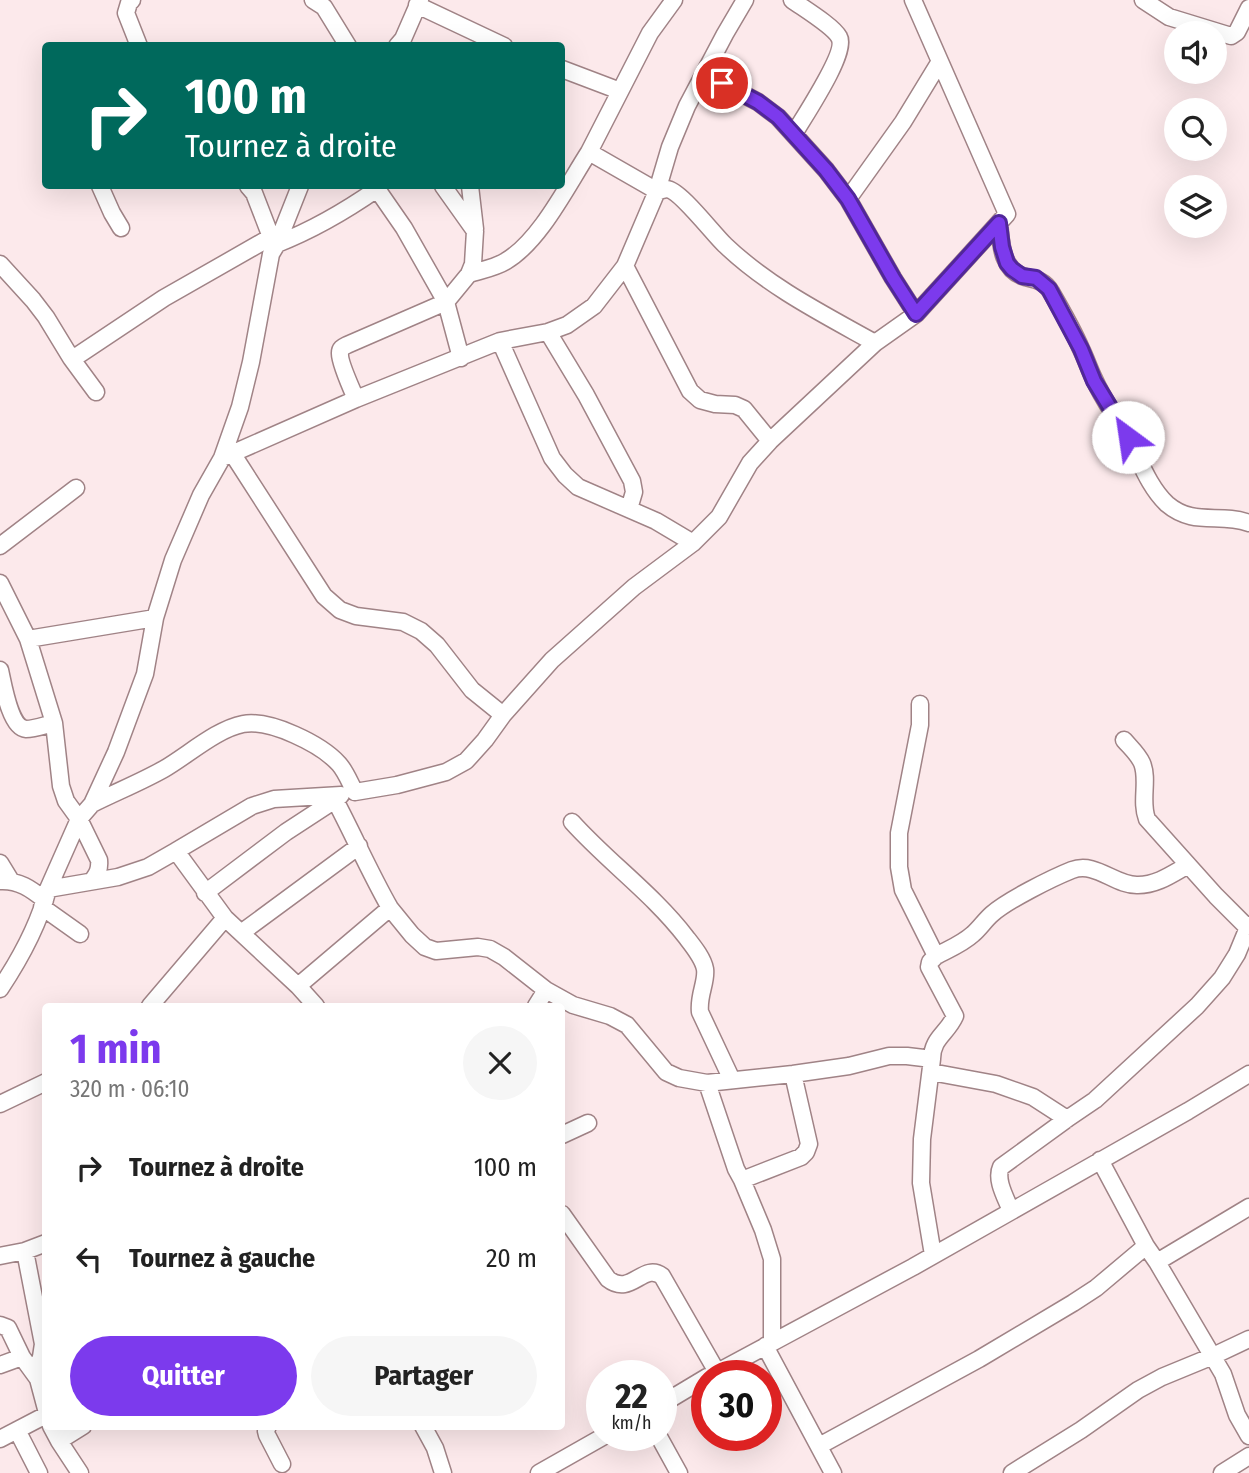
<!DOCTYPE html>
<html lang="fr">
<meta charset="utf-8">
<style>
:root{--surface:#fff;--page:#f6f6f6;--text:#222;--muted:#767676;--accent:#7c3aed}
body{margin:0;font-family:"Fira Sans Condensed",sans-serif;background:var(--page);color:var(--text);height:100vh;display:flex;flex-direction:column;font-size:26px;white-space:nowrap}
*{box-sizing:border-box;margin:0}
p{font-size:23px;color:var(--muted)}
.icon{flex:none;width:38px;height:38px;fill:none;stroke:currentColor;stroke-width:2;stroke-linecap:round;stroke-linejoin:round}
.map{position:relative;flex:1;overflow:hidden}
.details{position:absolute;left:42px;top:1003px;width:523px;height:427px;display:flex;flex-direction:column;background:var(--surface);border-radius:7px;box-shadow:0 7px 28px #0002}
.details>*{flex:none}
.hud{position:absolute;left:42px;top:42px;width:523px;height:147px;border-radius:7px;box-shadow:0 7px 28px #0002;background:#00695c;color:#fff;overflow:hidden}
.controls{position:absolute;left:1164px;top:21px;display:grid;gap:14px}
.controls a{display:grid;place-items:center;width:63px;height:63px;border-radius:50%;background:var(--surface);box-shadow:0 7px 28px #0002;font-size:35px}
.speed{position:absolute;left:586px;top:1360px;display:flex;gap:14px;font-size:35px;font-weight:700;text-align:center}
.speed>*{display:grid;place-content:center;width:91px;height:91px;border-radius:50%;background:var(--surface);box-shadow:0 7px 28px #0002;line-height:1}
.speed small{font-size:18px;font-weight:400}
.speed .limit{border:10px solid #d22;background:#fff;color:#111}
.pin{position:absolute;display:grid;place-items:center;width:60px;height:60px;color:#fff;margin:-30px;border:4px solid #fff;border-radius:50%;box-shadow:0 2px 7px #0007}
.me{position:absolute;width:77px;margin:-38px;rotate:329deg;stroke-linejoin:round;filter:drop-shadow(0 0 5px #0008)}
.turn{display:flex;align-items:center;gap:24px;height:147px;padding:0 28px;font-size:32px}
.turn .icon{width:91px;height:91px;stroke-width:2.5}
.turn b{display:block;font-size:49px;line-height:60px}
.round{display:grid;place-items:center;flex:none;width:74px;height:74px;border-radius:37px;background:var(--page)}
.summary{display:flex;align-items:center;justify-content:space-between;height:119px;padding:0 28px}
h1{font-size:42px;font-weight:700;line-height:52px;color:var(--accent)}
.button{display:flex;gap:14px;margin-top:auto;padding:14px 28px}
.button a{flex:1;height:80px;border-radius:42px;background:var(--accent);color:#fff;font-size:28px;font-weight:700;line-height:80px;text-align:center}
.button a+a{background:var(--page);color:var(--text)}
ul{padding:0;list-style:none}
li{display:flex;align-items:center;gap:21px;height:91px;padding:0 28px}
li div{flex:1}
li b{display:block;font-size:26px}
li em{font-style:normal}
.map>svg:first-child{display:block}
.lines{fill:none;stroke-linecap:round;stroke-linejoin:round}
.minor-casing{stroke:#a08386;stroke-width:19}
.minor{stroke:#fff;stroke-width:16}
.route-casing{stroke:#51269a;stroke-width:18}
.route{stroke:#7c3aed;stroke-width:12}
</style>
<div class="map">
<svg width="1249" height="1473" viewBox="0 0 1249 1473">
<rect width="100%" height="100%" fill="#fce9eb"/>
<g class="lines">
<defs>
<path id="minor" d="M132,0l-3,3 -3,10 13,33
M313,0l11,7 24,39
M792,0c11,8 41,26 47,37 9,15 -36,81 -45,97
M913,0l94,214 -91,100
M1143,0l26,17 62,19 6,-4 12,-24
M417,5l87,41
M397,46l6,-7 17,-39
M562,69l58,22
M589,152l61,-119 24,-33
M100,186l12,27 9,15
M248,186l6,7 17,44v7
M443,186l32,45 -2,33 -4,10c12,-4 26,-6 37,-13 34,-20 61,-75 83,-109l68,39c1,0 10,-2 10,-2 13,1 47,46 58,56 44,42 98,69 150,98
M470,186l5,43
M377,189l27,39 42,74 23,-28
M848,199l55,-77 36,-59
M999,223c2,20 2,47 26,54 12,3 20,4 26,15 11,19 22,38 30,57 5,10 8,20 13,30 9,21 24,40 35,61 11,21 20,47 38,64 27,23 52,8 82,19
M277,244c38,-15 67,-32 100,-55l3,-3
M0,264l33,36 13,17 25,41 25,34
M625,266l65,125 10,9 15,4 20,1 9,4 26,32
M548,332l38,63 46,86 2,11 -5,17
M500,341l52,117 13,17 13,12 78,34 37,22
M71,358l9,-4 84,-56 107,-61
M356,399c-4,-9 -17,-38 -16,-46 0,-5 3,-6 7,-8l99,-43 15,56
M232,453l92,143 16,14 16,6 47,6 18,9 16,14 35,45 31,25
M222,458l134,-59 144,-58 48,-9 19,-7 27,-19 31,-40 32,-75 13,-44 17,-41 38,-72 20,-34
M0,546l76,-58
M0,583l28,56 26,84 7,63 5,15 13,18 20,41c1,10 -2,14 -7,21
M28,639l127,-21
M0,670c3,13 10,58 26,59 9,0 19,-4 28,-6
M920,704v21l-21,108v34l4,23 33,66 -6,6 -1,5 26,49c-8,18 -23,22 -23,43l-10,80 -1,44 12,72
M1124,740c6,7 14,14 18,23 7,17 -2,38 5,56l69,77 31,31
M92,804c24,-12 49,-22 72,-35 24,-14 53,-40 79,-45 27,-5 78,20 96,40 7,8 11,19 16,28l42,-7 49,-13 20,-11 19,-21 18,-25 49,-55 82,-73 59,-44 26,-26 31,-54 20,-22 105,-98 41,-29 -23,-36 -45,-79 -22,-29 -48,-53 -20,-15 -54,-28
M572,822c36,40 81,72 114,115 7,9 17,21 19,32 2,13 -7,26 -5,43l32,68
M176,851l76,-45 22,-7 67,-4 -6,5c19,36 35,73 55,108
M0,863l11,18
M0,881c19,-1 31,8 45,19
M48,889l70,-12 30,-10 28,-16 49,67 73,68 18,20
M205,893l81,-61 49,-32
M42,907l38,27
M241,933l118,-87
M936,956c13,-7 26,-12 37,-22 7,-6 12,-14 19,-20 16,-14 60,-36 80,-44 24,-9 43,16 66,15 19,0 34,-11 50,-20
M298,986l92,-78 22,27 13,12 11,4 42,-4 12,2 14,8 42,33 27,15 37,11 17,9 39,47 13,6 28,5 86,-9 56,-8 40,-10h18l25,3
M0,989c20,-30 39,-65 48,-100l31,-70 13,-15 24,-52 29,-78 10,-56 18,-58 28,-65 21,-37 18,-51 11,-45 20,-108 6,-10 23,-58
M150,1006l75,-88
M536,1006l10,-16
M931,1072l65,12 37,13 34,22
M707,1083l29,86 6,11 21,50 9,29v83
M0,1104l46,-22
M562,1135l26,-12
M1100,1160l46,86 11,16 66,112 14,41 12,21
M742,1180l59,-23 5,-5 3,-8 -16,-70
M1011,1211c-5,-13 -16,-31 -10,-44l66,-48 28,-19 102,-94 25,-28 15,-24 12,-29
M562,1214l46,65c23,18 35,-17 54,-3l55,96
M25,1251l18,93 -2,13 -6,16
M0,1256l25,-5 21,-8
M1157,1262l92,-55
M0,1325l8,3 14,29 16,22 8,30
M765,1346l68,127
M0,1365l22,-8
M710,1376l203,-109 275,-156 61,-37
M662,1404l45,-27
M51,1426l8,15 21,32
M268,1426l-2,5 1,4 15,29
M423,1426l12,22 8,25
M17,1430l22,43
M658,1435l21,38
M0,1439l46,-24
M59,1441l24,-15
M819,1446l160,-87 94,-56 23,-15 50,-42
M539,1473l67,-38
M1012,1473l69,-43 57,-40 24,-13 51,-21 36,-17
M1222,1473l27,-17"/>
</defs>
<!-- minor casing -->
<use href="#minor" class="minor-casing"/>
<!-- minor -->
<use href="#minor" class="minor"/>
</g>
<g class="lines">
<defs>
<path id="route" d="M722,83l36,19 20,15 48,53 22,29 45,79 23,36 83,-91 3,24 5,16 5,6 10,7 14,2 13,11 32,60 13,32 34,56"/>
</defs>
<!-- route casing -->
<use href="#route" class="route-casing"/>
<!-- route -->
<use href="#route" class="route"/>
</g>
</svg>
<div class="controls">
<a><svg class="icon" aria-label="sound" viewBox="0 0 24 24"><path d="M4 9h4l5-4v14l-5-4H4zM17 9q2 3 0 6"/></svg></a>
<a><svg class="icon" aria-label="search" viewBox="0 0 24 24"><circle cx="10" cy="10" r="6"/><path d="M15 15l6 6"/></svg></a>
<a><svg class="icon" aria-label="layers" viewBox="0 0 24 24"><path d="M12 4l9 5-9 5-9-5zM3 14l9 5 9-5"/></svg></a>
</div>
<div class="speed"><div>22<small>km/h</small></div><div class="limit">30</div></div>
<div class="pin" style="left:722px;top:83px;background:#d93025"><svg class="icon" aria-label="arrive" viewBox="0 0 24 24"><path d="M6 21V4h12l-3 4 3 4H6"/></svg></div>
<svg class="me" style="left:1128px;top:437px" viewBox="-20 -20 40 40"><circle r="19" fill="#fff"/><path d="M0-13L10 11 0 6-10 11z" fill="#7c3aed"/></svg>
<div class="hud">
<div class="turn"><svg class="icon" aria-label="right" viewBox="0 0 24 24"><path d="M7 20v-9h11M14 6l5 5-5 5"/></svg><div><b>100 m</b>Tournez à droite</div></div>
</div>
<section class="details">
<div class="summary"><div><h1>1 min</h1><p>320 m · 06:10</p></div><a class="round"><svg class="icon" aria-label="close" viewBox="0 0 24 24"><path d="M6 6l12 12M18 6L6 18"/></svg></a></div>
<ul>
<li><svg class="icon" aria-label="right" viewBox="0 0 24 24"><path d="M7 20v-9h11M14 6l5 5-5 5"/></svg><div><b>Tournez à droite</b></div><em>100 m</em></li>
<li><svg class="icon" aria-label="left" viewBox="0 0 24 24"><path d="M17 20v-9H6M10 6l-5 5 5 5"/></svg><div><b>Tournez à gauche</b></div><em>20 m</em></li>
</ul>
<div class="button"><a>Quitter</a><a>Partager</a></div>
</section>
</div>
